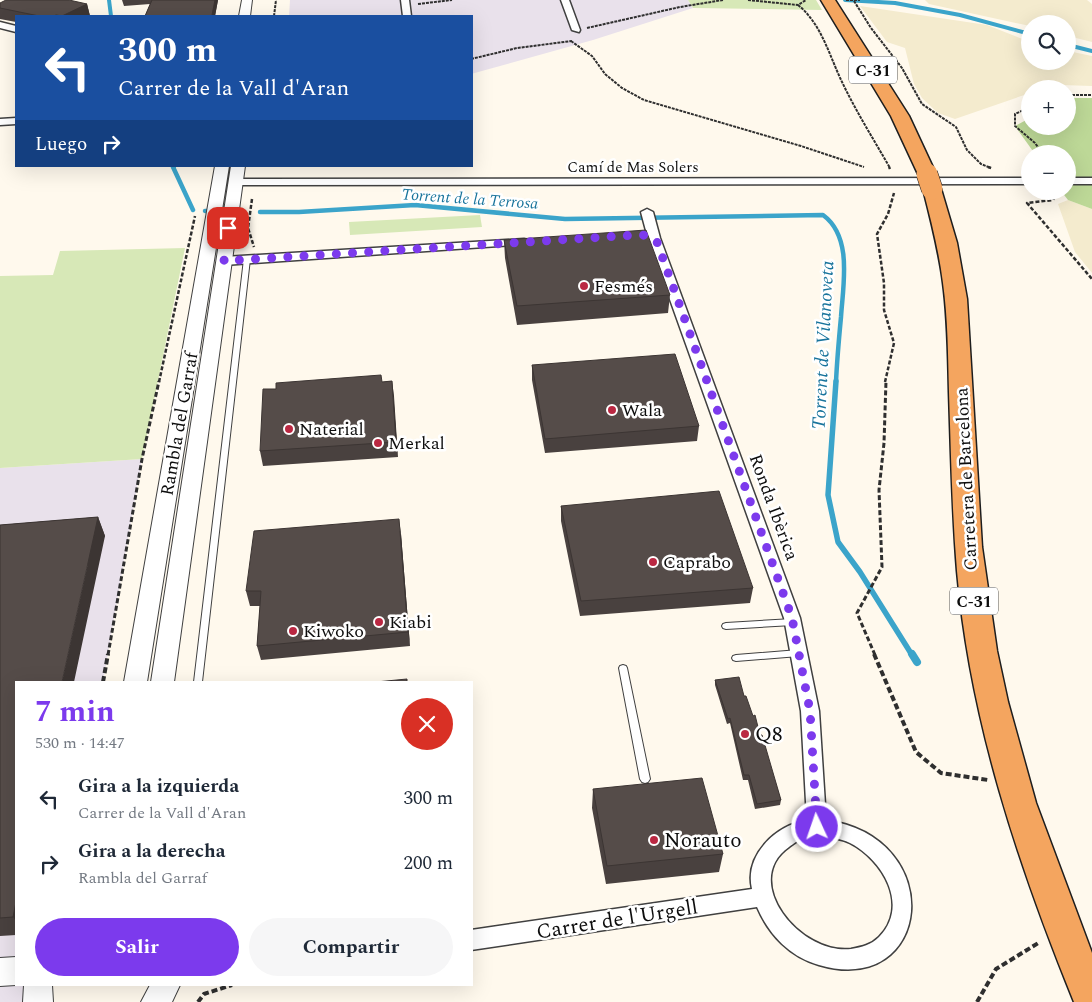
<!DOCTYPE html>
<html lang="es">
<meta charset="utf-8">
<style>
:root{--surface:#fff;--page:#f6f6f7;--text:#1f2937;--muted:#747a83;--accent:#7c3aed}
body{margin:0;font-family:Spectral,serif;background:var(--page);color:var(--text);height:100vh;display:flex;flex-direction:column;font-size:19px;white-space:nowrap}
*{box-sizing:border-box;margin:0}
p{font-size:16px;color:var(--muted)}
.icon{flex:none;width:28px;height:28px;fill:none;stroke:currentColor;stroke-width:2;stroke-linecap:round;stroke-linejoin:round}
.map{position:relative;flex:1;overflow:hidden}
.side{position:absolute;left:15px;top:681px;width:458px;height:305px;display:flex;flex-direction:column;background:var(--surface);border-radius:0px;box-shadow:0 5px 20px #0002}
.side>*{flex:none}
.top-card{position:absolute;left:15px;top:15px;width:458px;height:152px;border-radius:0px;box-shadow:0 5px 20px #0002;background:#1a4fa0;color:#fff;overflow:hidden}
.controls{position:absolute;left:1021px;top:15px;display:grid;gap:10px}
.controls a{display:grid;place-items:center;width:55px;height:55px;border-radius:50%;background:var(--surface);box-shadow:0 5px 20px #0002;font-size:25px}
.pin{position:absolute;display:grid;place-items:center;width:42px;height:42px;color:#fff;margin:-21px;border-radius:10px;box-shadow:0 2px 8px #0006}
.me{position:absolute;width:55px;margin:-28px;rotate:357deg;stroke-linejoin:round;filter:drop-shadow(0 0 4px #0008)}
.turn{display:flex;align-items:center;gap:18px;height:105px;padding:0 20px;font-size:22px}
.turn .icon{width:65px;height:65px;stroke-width:2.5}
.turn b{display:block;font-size:35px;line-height:42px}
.then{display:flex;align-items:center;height:48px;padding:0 20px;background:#0003;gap:10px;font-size:19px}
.round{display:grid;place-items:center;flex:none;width:52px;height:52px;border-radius:26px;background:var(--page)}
.head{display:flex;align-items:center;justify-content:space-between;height:85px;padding:0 20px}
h1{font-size:30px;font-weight:700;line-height:38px;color:var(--accent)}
.action{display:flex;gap:10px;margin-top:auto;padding:10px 20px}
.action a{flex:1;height:58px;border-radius:30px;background:var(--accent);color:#fff;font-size:20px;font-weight:700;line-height:58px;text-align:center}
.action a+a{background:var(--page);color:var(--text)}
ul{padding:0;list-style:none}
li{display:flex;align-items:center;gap:15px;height:65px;padding:0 20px}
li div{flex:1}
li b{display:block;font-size:19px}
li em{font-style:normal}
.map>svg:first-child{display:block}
.industrial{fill:#e9e1eb}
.farmland{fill:#f4ebce}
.green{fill:#d7e8b7}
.forest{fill:#bdd897}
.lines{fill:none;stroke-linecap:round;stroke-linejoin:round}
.stream-far3{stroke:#3ba4ca;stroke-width:4}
.stream-far2{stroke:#3ba4ca;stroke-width:4.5}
.stream-far1{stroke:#3ba4ca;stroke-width:5.5}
.stream{stroke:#3ba4ca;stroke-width:8}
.service-casing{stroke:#404040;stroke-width:2}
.minor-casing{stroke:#404040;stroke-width:3}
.tertiary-casing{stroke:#404040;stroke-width:2}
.trunk-casing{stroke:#1e1e1e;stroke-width:3}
.path-far3{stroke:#2f2f2f;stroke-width:2;stroke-dasharray:3 1;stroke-linecap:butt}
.path-far2{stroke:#2f2f2f;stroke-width:2.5;stroke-dasharray:4 2;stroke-linecap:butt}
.path-far1{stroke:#2f2f2f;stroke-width:3;stroke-dasharray:5 2.5;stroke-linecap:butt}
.path{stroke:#2f2f2f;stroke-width:4;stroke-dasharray:6 3;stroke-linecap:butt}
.service{fill:#fff;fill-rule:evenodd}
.minor{fill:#fff;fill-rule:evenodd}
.tertiary{fill:#fff;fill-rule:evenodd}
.trunk{fill:#f4a55f;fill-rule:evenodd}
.trunk-bridge-casing{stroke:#1e1e1e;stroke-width:22;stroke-linecap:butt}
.trunk-bridge{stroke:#f4a55f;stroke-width:21}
.wall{fill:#49413f}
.shaded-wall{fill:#3c3533}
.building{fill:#554c49;stroke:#3c3533}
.route{stroke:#7c3aed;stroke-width:9;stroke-dasharray:0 16.2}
.poi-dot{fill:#ba2842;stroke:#fff;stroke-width:2}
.labels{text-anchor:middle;stroke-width:5;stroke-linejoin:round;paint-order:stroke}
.far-street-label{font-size:15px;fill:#0d0d0d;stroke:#fff}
.shield{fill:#fff;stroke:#565656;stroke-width:1}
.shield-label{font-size:16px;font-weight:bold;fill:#0d0d0d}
.far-water-label{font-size:16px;font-style:italic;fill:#19749c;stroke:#fff}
.poi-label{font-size:18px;fill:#0d0d0d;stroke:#fff;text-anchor:start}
.street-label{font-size:18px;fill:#0d0d0d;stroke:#fff}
.water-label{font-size:19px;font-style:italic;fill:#19749c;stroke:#fff}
.near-poi-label{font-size:21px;fill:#0d0d0d;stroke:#fff;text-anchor:start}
.near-street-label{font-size:21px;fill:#0d0d0d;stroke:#fff}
</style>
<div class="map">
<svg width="1092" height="1002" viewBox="0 0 1092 1002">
<rect width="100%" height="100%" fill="#fff9ed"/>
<!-- industrial -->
<path class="industrial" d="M290,0h398l5,8 -100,32 -122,34v-58h-182z
M142,459l-39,223h-87v303h34l-3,17h-47v-534z"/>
<!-- farmland -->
<path class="farmland" d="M925,0h162l5,4v38l-24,-6v-12h-38v2l-101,-22z
M860,6l127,19 43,17v19h38v-10l24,5v30l-31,-1 -13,4h-18v4l-75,26 -17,-6 -16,-15 -8,-14 -9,-36 -18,-6z
M1068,200l24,9v64l-17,-21 -17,-48z"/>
<!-- green -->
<path class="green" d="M688,0h128l6,10 -129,-2z
M480,215l2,12 -132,8 -1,-13z
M185,248l-43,211 -142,9v-192l53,-1 7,-24z"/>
<!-- forest -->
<path class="forest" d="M1070,98h22v111l-24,-9 -7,-9h7v-37h-33l-20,-28 15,-8v8h38v-27z"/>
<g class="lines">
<!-- stream-far3 -->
<path class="stream-far3" d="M109,0l2,16
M845,0l50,3 65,12 70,19
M1068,45l24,6
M173,166l1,2"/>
<!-- stream-far2 -->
<path class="stream-far2" d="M173,167l20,43
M205,211l36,1
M260,212h39l116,-7 150,14 258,-4c30,22 20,70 18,102 -2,21 -4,43 -5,65"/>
<!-- stream-far1 -->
<path class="stream-far1" d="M836,381l-8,114 10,47 22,30 52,83"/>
<!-- stream -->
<path class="stream" d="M912,654l5,8"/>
<defs>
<path id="service" d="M247,257l3,2 -48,423h-8l50,-423z
M793,619l3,1 1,2 -1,2 -3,1 -67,4 -3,-1 -1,-2 1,-2 3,-1z
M799,650l3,1 1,2 -1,2 -3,1 -63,5 -3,-1 -1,-2 1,-2 3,-1z
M623,665l3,1 1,2 23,111 -2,3 -3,1 -3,-1 -2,-3 -21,-111 1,-2z"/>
<path id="minor" d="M401,0h8l2,16h-8z
M561,0h8l11,30 -1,2 -7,-2z
M0,22l16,4v6l-16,-4z
M16,118v6l-16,1v-6z
M1030,178v6l-795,1 -5,-3 5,-3z
M1068,178h24v6h-24z
M647,209l6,3 7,26 140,380 19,93 7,109c123,18 106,178 -7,145 -29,-8 -50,-30 -62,-58l-286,43v-20l281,-41c-8,-34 24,-64 55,-69l-6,-109 -17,-93 -136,-380 -7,-26zM817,836c11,1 23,2 33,7 33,17 60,63 29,94 -8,8 -17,10 -28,12 -51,6 -111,-68 -62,-102 4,-3 9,-7 13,-8 5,-2 10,-2 15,-3z
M524,239l4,1 2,2 -2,2 -304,21 -6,-4 6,-4z"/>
<path id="tertiary" d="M242,0h10l-2,16h-11z
M215,166h14l-82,516h-23z
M231,166h14l-71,516h-23z
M16,957v28l-16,1v-28z
M24,985h28l1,17h-30z
M150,985h30l-8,17h-31z"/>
<path id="trunk" d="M821,0h14l74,116 27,58 -2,4 -7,2 -7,-2 -2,-4 -27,-58z
M932,183l7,2 2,4 16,54 10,56 15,248 15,104 11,51 28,101 56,150v49h-18c-56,-138 -104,-282 -117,-431 -5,-59 -6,-119 -8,-179 -1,-37 -1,-73 -6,-109 -4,-32 -12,-63 -20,-94l2,-4z"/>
</defs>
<!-- service casing -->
<use href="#service" class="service-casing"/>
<!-- minor casing -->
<use href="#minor" class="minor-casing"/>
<!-- tertiary casing -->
<use href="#tertiary" class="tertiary-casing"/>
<!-- trunk casing -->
<use href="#trunk" class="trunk-casing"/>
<!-- path-far3 -->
<path class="path-far3" d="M748,0l50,5 8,-5
M846,0h14
M854,1l17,27 31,40 20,36 34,23 11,23 14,14 10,4
M418,4l34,-4
M798,5c24,19 32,53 45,79 14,29 31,56 47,84
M274,16l2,-16
M587,28l93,-21 43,-7
M571,41l21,15 13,18 17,14 22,12 157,46 63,21
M471,59l46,-11 55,-7
M1068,95h24
M1030,107l-15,7v12l20,17 8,11"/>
<!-- path-far2 -->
<path class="path-far2" d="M889,167l1,2
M988,167l3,1
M1058,191l-5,9 -26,3 65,76
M252,199l-4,29 6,19
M159,382l36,-166
M885,382l9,-39 -10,-33v-27l-7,-49 11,-20 6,-21"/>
<!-- path-far1 -->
<path class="path-far1" d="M108,655l34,-196 17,-78
M875,655l-18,-42 25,-46 -3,-77 5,-47 2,-62"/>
<!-- path -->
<path class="path" d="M874,654l42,98 25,21 47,7
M103,682l5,-28
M198,1002l6,-8 28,-9
M977,1002l19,-33 44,-27"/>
<!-- service -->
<use href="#service" class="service"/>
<!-- minor -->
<use href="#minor" class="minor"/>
<!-- tertiary -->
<use href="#tertiary" class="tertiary"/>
<!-- trunk -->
<use href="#trunk" class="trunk"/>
<defs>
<path id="trunk-bridge" d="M927,174l5,15"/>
</defs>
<!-- trunk-bridge casing -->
<use href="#trunk-bridge" class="trunk-bridge-casing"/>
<!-- trunk-bridge -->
<use href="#trunk-bridge" class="trunk-bridge"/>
</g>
<!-- wall -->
<path class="wall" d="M122,0h96l-3,16h-70l5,-12 -26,2z
M0,3l87,1 3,12h-74v6l-16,-3z
M504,240l166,55 -2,18 -151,12 -12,-67z
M532,365l167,61 -2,15 -152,12 -13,-73z
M392,381l6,76 -135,9 -3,-15 122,-69z
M561,506l192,82 -3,15 -170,13 -19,-95z
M98,517l7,19 -89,146v253l-16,1v-411z
M401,534l9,112 -149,14 -4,-14 3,-40h-10l-4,-15z
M715,680l29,16 16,39 21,65 -1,5 -25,4 -7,-29h-5l-13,-57 -3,1 -12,-39z
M593,789l130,65 -4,18 -113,12 -14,-76z"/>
<!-- shaded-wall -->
<path class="shaded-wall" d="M215,0h3l-3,16h-3z
M87,4l3,12h-28z
M392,381l2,15 4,61 -2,-15z
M98,517l7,19 -31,146h-12z
M399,519l2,15 9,112 -2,-14z
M16,902v19l-3,-4z"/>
<!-- building -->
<path class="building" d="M6,0h63l18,4 -25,12 -6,-1 -2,1h-15l-39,-8v-5z
M152,0h63l-3,15 1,1h-68z
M646,230l24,65 -153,11 -13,-66z
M675,354l24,72 -154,13 -13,-74z
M381,375l1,7 10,-1 4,61 -136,9 3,-62h13v-6z
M719,491l34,97 -172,13 -20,-95z
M98,517l-36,165h-46v220l-3,15 -13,1v-393z
M399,519l9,113 -151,14 4,-55h-15l8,-60z
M739,677l5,19h2l7,20 2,-1 5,20h2l19,65 -24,4 -8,-29h-5l-14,-57 -2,1 -13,-39z
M407,679v3h-31z
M702,778l21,76 -116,12 -14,-77z"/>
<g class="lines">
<!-- route -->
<path class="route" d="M228,228l-4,33 413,-26c9,0 14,0 20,7l135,376 18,93 7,116"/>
</g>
<!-- markers -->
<g class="poi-dot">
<circle cx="584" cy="286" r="5"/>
<circle cx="612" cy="410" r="5"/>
<circle cx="289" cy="429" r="5"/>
<circle cx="378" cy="443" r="5"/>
<circle cx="653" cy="562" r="5"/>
<circle cx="379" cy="622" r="5"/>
<circle cx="293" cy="631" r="5"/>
<circle cx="745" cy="734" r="5"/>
<circle cx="654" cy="840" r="5"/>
</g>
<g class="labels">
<!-- far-street labels -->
<g class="far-street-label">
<text x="633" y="172">Camí de Mas Solers</text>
</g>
<!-- shield labels -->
<g class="shield">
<rect x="849" y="56.5" width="48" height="27" rx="4"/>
<rect x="950" y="587.5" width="48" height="27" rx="4"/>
</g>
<g class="shield-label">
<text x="873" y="76">C-31</text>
<text x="974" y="607">C-31</text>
</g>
<!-- far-water labels -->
<g class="far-water-label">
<text transform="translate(470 198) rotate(4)" y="6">Torrent de la Terrosa</text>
</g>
<!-- poi labels -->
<g class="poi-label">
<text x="594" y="292">Fesmés</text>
<text x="622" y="416">Wala</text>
<text x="299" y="435">Naterial</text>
<text x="388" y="449">Merkal</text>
<text x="663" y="568">Caprabo</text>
<text x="389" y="628">Kiabi</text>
<text x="303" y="637">Kiwoko</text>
</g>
<!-- street labels -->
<g class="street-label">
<text transform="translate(179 424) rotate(-80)" y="6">Rambla del Garraf</text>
<text transform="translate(966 479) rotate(-93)" y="6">Carretera de Barcelona</text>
<text transform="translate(774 507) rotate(70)" y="6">Ronda Ibèrica</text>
</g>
<!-- water labels -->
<g class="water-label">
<text transform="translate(822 345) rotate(-87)" y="7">Torrent de Vilanoveta</text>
</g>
<!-- near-poi labels -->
<g class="near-poi-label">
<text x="755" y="741">Q8</text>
<text x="664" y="847">Norauto</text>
</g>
<!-- near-street labels -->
<g class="near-street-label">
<text transform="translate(617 919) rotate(-9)" y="7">Carrer de l'Urgell</text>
</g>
</g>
</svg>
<div class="controls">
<a><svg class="icon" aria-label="search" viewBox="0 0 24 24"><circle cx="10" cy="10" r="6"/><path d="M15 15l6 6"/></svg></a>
<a>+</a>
<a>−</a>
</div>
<div class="pin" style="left:228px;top:228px;background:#d93025"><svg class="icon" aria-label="arrive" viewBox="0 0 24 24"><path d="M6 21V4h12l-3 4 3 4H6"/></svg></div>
<svg class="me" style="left:817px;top:827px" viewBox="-20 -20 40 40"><circle r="17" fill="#7c3aed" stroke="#fff" stroke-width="3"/><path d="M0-11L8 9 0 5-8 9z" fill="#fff"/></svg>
<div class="top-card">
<div class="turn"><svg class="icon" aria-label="left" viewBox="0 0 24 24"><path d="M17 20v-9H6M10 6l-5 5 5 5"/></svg><div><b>300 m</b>Carrer de la Vall d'Aran</div></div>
<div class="then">Luego<svg class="icon" aria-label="right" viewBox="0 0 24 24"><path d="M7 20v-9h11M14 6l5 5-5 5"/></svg></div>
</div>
<section class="side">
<div class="head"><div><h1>7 min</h1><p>530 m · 14:47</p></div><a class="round" style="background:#d93025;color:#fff"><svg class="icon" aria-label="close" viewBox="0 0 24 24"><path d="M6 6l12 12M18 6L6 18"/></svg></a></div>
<ul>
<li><svg class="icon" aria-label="left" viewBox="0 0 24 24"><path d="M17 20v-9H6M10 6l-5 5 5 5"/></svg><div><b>Gira a la izquierda</b><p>Carrer de la Vall d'Aran</p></div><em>300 m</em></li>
<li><svg class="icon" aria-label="right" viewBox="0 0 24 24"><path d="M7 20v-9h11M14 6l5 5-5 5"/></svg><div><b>Gira a la derecha</b><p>Rambla del Garraf</p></div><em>200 m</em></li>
</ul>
<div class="action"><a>Salir</a><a>Compartir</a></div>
</section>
</div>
